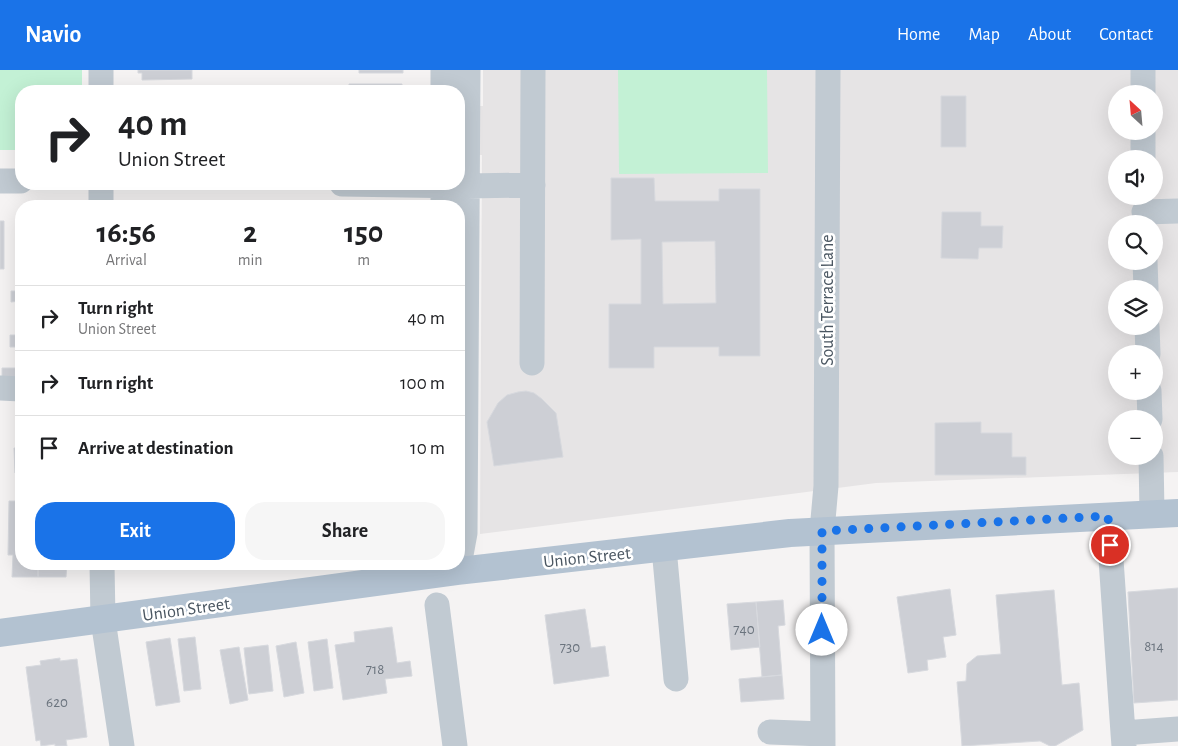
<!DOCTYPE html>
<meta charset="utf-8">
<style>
:root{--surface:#fff;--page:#f6f6f6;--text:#202124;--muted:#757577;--line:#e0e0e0;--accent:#1a73e8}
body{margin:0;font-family:"Alegreya Sans",sans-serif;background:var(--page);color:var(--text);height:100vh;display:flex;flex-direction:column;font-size:19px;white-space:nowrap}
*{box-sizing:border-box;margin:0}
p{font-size:16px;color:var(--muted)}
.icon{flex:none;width:28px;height:28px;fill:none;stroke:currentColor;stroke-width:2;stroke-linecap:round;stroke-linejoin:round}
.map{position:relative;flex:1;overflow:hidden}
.side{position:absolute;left:15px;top:130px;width:450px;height:370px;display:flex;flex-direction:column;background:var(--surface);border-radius:20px;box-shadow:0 5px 20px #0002}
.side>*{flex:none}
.banner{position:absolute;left:15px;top:15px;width:450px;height:105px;border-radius:20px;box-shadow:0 5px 20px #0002;background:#fff;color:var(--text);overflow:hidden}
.needle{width:32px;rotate:334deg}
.buttons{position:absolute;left:1108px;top:15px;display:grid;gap:10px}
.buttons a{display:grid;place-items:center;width:55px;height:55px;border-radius:50%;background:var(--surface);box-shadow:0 5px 20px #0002;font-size:25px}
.pin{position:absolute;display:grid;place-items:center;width:42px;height:42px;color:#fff;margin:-21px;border:2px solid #fff;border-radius:50%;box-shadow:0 1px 5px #0007}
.me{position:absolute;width:55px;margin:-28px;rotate:0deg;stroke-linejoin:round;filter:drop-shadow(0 0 4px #0008)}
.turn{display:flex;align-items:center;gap:18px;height:105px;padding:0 20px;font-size:22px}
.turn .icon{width:65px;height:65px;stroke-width:2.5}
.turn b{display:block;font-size:35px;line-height:42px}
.eta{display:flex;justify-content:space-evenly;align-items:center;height:85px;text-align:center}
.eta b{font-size:30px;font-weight:700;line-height:35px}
.cta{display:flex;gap:10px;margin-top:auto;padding:10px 20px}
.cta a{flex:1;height:58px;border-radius:20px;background:var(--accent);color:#fff;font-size:20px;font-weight:700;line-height:58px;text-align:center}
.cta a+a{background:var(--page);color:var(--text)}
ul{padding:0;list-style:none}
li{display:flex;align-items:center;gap:15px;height:65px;padding:0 20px;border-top:1px solid var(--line)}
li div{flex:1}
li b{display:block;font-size:19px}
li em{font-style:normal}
header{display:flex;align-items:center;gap:30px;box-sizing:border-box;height:70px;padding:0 25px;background:var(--accent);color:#fff}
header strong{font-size:24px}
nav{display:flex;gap:28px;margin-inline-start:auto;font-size:18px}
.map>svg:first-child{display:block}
.education{fill:#e6e4e5;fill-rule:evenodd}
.green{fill:#c3f1d5}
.building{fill:#cdcfd5;stroke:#d7d9de;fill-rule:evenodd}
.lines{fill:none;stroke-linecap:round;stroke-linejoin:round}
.minor{stroke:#c1cad2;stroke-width:25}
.major{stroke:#b3c2d1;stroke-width:28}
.route{stroke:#1a73e8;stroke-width:9;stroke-dasharray:0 16.2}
.labels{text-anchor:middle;stroke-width:5;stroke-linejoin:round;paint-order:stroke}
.number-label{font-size:15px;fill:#6b747e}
.street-label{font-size:18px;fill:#4a5661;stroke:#fff}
</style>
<header>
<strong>Navio</strong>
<nav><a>Home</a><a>Map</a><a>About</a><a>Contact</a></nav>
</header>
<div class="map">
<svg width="1178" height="676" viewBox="0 0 1178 676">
<rect width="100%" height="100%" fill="#f5f3f3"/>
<!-- education -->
<path class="education" d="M483,0h695v402l-302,11 -396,51 2,-379h-23v-49h24zM1116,24h38v37h-38zM1116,89h38v37h-38zM1116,154h38v37h-38zM1116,219h38v37h-38zM1116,284h38v37h-38zM1116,349h38v37h-38z"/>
<!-- green -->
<path class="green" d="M0,0h82v21h-61v59h-21z
M618,0h149l1,103 -149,1z"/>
<!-- building -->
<path class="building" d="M138,0h54v9l-50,1v-7h-4z
M359,0h44v3h-44z
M349,14h53v7h-53z
M198,18v3h-61v-1z
M941,26h25v51h-25z
M611,108h43l1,23h64v-12h41v167h-41v-9h-65v21h-45v-64h32v-65l-30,1zM715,171l1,62 -53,1 -1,-62z
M942,142h39v14h22l-1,22h-23l-1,11 -37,-1z
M0,151h4v48h-4z
M11,221h10v10l-10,1z
M10,265h11v12h-11z
M17,288h4v22h-19v-12h15z
M526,321l8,2 8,6 14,14 7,44 -69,9 -7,-44 11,-19 9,-8 11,-3z
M981,352v11h31v24h14v18h-91v-52z
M14,378h7v25h-6z
M9,431h12v63h17v13h-26l1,-22h-5z
M38,494h29l-1,13h-28z
M1178,518v112l-44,3 -6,-111z
M950,519l6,46 -13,2 3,20 -19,3 1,10 -20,3 -11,-76z
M1054,520l8,95 17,-2 4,47 -28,16h-5l-10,-5 -78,5 -5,-64 9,-1 1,-17 10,-8 24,-2 -5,-59z
M783,530l2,25 -7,1 4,49 -20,2 -6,-75z
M756,532l4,45 -29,3 -4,-46z
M585,539l6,39 14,-2 4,30 -55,8 -9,-69z
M392,557l5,36 13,-2 2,15 -27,3 2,14 -44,7 -8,-55 20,-3 -1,-10z
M195,567l6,52 -17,2 -6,-52z
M170,568l10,64 -24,4 -10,-64z
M327,569l6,49 -19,3 -6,-49z
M296,572l8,51 -20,4 -8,-51z
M268,575l5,46 -24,3 -5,-46z
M239,577l9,53 -18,4 -10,-54z
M60,588v3l17,-2 10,78 -21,3 1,6h-12v-2l-14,2 -1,-6 -4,1 -10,-74 15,-2 -1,-4z
M782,605l2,24 -43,3 -2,-23z"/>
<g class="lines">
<!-- minor -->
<path class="minor" d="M443,0v21
M1143,0v24
M101,21v-21
M1143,61v28
M0,111h21
M101,114v22
M342,114l125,2 66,-1
M443,114v22
M1144,142l34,-1
M1145,191l1,28
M1147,256l1,28
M532,293l1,-293
M0,318l21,1
M1149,321l1,28
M1151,386l1,57
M1108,446l15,217
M664,478l12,131
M102,494l1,56 19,126
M458,501l7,-38 3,-463
M437,535l18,141
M770,662l53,2
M823,676l-1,-215 4,-45 2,-416
M1124,676l-1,-13 55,-4"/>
<!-- major -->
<path class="major" d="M0,563l458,-62 332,-38 388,-20"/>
</g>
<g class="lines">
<!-- route -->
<path class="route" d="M822,560v-99l286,-15 2,29"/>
</g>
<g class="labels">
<!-- number labels -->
<g class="number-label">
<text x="744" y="564">740</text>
<text x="1154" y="581">814</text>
<text x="570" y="582">730</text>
<text x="375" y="604">718</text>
<text x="57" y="637">620</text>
</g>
<!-- street labels -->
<g class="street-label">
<text transform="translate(827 230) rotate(-90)" y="6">South Terrace Lane</text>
<text transform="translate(587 487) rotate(-6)" y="6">Union Street</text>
<text transform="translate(186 539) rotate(-8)" y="6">Union Street</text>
</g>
</g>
</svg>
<div class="buttons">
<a><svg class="needle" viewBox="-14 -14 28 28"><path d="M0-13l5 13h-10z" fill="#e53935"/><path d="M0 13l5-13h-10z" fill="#757577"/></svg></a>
<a><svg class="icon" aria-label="sound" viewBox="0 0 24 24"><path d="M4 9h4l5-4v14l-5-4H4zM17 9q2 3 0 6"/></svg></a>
<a><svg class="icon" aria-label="search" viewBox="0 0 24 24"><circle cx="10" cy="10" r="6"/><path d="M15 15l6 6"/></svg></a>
<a><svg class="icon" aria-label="layers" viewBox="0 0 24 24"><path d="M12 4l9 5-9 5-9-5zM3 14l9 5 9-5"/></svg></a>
<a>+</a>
<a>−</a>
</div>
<div class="pin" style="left:1110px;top:475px;background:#d93025"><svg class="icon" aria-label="arrive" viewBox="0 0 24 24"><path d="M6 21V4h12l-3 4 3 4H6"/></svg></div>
<svg class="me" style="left:822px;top:560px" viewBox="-20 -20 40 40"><circle r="19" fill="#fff"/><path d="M0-13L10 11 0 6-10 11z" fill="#1a73e8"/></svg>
<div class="banner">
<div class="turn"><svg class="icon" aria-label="right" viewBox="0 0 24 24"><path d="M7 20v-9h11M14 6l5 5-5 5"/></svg><div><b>40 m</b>Union Street</div></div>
</div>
<section class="side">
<div class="eta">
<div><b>16:56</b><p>Arrival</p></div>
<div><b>2</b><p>min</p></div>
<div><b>150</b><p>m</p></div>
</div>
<ul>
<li><svg class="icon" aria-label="right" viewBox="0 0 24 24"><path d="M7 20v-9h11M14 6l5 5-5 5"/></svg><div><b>Turn right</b><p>Union Street</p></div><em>40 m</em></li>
<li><svg class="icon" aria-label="right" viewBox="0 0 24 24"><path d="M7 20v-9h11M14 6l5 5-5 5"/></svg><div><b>Turn right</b></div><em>100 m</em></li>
<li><svg class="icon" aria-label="arrive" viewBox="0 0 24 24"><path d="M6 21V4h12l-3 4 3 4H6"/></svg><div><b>Arrive at destination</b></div><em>10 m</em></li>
</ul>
<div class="cta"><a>Exit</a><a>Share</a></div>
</section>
</div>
